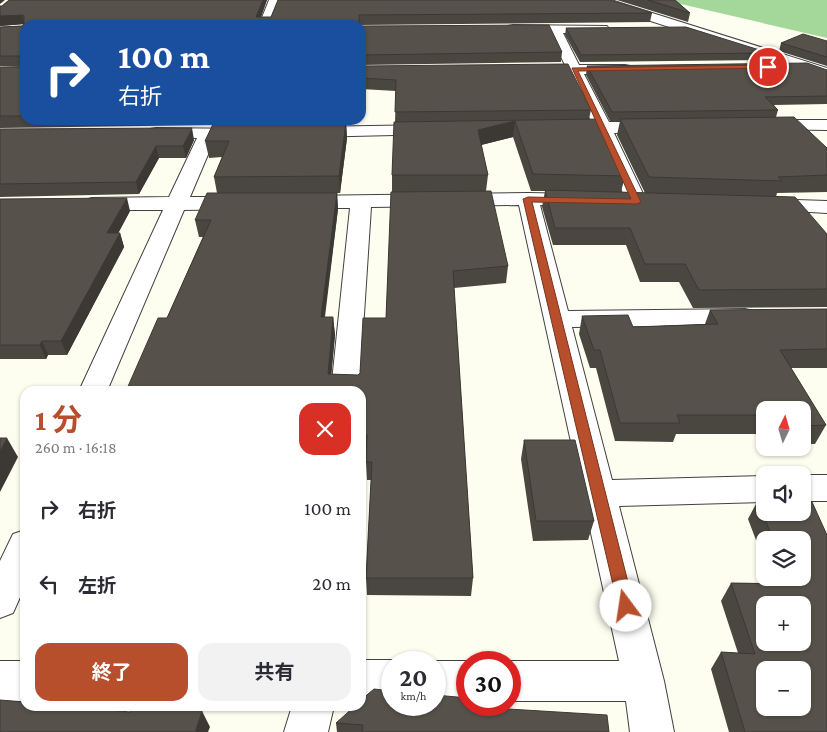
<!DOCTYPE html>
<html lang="ja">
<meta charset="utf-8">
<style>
:root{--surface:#fff;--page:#f2f2f3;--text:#2b2b33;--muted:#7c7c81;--accent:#b84f2c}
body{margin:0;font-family:"Crimson Pro","Noto Sans JP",serif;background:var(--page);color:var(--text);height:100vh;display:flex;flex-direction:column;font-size:19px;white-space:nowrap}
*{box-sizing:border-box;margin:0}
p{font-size:16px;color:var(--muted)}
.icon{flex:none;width:28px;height:28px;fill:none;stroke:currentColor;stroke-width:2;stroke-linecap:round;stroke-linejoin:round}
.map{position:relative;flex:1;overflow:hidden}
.sheet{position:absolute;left:20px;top:386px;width:346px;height:325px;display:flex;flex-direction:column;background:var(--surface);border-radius:15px;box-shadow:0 1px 4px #0004}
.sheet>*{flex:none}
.hud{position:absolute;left:20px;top:20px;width:346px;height:105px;border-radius:15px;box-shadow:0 1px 4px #0004;background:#1a4fa0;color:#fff;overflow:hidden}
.needle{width:32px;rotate:5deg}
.tools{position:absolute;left:756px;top:401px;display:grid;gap:10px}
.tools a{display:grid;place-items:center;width:55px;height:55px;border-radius:10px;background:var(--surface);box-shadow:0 1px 4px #0004;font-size:25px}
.speed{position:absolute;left:381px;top:651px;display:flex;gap:10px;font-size:25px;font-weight:700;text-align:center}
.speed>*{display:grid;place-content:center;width:65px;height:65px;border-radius:50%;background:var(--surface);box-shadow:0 1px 4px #0004;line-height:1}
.speed small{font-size:12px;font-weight:400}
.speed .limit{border:8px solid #d22;background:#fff;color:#111}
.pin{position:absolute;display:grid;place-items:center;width:42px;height:42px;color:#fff;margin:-21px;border:2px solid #fff;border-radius:50%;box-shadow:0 1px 5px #0007}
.me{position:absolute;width:55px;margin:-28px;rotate:346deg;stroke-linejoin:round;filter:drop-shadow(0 0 4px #0008)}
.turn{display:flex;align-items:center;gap:18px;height:105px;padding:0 15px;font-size:22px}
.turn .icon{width:65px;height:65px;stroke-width:2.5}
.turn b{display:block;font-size:35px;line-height:42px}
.round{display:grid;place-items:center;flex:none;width:52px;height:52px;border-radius:15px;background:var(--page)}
.head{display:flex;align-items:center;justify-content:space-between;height:85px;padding:0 15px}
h1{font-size:30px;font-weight:700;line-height:38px;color:var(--accent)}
.button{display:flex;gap:10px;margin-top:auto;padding:10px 15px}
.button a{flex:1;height:58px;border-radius:15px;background:var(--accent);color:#fff;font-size:20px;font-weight:700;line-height:58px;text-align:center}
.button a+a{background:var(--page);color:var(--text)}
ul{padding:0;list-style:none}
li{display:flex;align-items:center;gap:15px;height:75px;padding:0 15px}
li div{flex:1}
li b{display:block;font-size:19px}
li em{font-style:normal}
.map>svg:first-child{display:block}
.forest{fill:#a4d79a}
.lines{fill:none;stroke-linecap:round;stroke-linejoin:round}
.minor-casing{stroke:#414141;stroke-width:2}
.minor{fill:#fff;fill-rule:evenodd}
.wall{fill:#4a4740}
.shaded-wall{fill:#3c3934}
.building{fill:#56524b;stroke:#3c3934;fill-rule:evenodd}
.route{fill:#b84f2c;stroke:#78331d}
</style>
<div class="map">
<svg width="827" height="732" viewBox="0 0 827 732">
<rect width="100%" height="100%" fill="#fdfeef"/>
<!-- forest -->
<path class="forest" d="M670,0h157v38l-155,-36z"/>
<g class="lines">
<defs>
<path id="minor" d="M269,0h12l-10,25h-12z
M593,0h18l216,68v10l-232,-75z
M513,25l94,1 2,3 -2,3 -5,1h-39l16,32h46l5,1 2,3 -2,3 -5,1 -41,1 25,48h47l6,1 3,4 -3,4 -6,1 -42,1 33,69 -3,4 -7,2 -7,-2 -3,-4 -31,-69 -36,-1 -3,-4 3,-4 32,-1 -23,-49h-36l-5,-1 -2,-3 2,-3 37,-2 -16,-32 -41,-1 -2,-3 2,-3z
M766,120h61v10l-67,-1 -3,-4 3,-4z
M431,125l6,1 3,4 -3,4 -128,3 -6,-1 -3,-4 3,-4 6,-1z
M156,128l96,1 3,4 -3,4 -37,1 -25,59h51l7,2 3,4 -3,4 -7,2 -57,1 -77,181h-28l84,-181h-71l-7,-2 -3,-4 3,-4 7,-2 77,-1 28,-59 -47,-1 -3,-4 3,-4z
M528,193l52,1 7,2 3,4 -3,4 -7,2 -40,-1 28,106 177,-2 9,2 4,6 -4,6 -9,2 -173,2 40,153 153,-4v26l-146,4 45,175 10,51h-44l-4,-31h-116v-39h-5l5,-1h109l-100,-456 -148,2 -12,184h-28l19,-183h-48l-7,-2 -3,-4 3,-4 7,-2z
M766,199l61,2v12l-68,-4 -3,-4 3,-4z
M802,475h25v26h-25z
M25,530v56l-12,27 -13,5v-57l13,-27z
M361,660h31l7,2h-7v38h-31z
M0,661h25v40h-25z
M435,661h33l5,1h-5v39h-33v-39h-5z
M292,706h42l-6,26h-44z"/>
</defs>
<!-- minor casing -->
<use href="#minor" class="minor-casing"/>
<!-- minor -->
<use href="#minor" class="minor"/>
</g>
<!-- wall -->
<path class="wall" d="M9,0h258l-6,17h10l7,-17 374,13 -2,9 -290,3h-335v95h324v4h-3l1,14 -7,55h-3l1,16 -13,108h8l2,18 -4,39 27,1 2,-2 26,-55 6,-126v-17l3,-53 1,-31 -35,-2v-23l230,44 -2,9 36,57 -4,16 24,1 -28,-58 3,-14h-10l-24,-46 1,-9 240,4v34l-53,1 4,5 -2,7 51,31v44l-50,1 -1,4 51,37v73l-134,1 -14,-26h-39l-14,-37h-73l-11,-38 3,-16h-14l-18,-54 -32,8 7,30 -2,16 22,75 -2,17 -52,5 19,290 -2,18 -104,-1 -1,-17 5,-98h-4l-1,-18v-8h-5v-63l-194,-73 36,-81h-4l-4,-17 22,-27 -3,-16 8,-20 -13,1 -4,-17 8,-16 -213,3v-61h22l-22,-1v-39l22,-1 2,-2 -24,2v-10l2,-10z
M617,0h58l15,13 -2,9z
M361,26l201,26 -1,10 -200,3z
M566,28l203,25 -3,7 -186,2 -15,-27z
M827,41v25l-48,-15 2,-8z
M0,129l194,11 -8,18h-27l-20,36 -139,3z
M0,199l130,12 -12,22h2l4,14 -57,108h-19l-2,4h-46z
M827,309v59h-36l35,57 -11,19h-13v-34h-37v24h-89l-3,8 -58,-1 -19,-73h-6l-11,-34 3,-18 51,11 72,-3 5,-14z
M524,440l70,81 -6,19 -55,1 -12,-82z
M758,500l44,12 25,220h-98l-18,-63 10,-17 17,1 -17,-52 10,-18h41l-2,-5h32v-38h-37v24l-17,-45z
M475,707l134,25h-272l-1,-9z"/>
<!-- shaded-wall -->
<path class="shaded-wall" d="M0,0h5l-5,4z
M263,0h4l-9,25 -2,-8z
M22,15l3,9 -25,2v-10z
M515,121l-2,16 -36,9 1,-16z
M346,122l1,16 -7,55 -1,-17z
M192,128l2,12 -8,18 -3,-12z
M156,146l3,12 -20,36 -3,-12z
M337,193l1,16 -16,126 -1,-18z
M127,198l3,13 -19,36 -4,-14z
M120,233l4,14 -57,108 -6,-14z
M333,317l2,18 -5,56 -2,-17z
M42,341l6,14 -2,4 -6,-14z
M7,438l11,19 -18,35v-41z
M202,711l8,16 -2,5h-13z"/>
<!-- building -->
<path class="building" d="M9,0h254l-7,17h15l7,-17h332l42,13 -293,2v10h-334v91h-25v-49h21l2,-2v-9h-23v-29l22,-1 2,-2v-8l-2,-1 -22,1v-10h2z
M648,0h27l15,13z
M549,25l13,27 -201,3v-29z
M686,27l83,26 -188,2 -15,-27z
M803,34l24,7v16l-46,-14z
M807,63l20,7v26l-62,1 13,13 -166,2 -25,-46z
M568,64l23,46 -196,2 1,-32 -35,-2v-12z
M794,117l33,31v27l-49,2 4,4 -133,-4 -29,-58z
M599,119l26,57 -92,-2 -18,-53 -37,9 10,45h-96l2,-53z
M346,122l-7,54 -125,1 15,-36h-24l8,-17z
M192,128l-9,18h-27l-20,36 -136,2v-55z
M545,190l250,7 32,37v55l-128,1 -14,-26h-40l-15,-36h-75z
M491,191l17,75 -55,5 20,307h-107l6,-116h-6l1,-27h-6v-44h-235l32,-73h9l44,-98h-16l12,-27h130l-16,124h12l-5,57 30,1 2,-2 3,-55h23l5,-126z
M127,198l-20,35h13l-59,108h-19l-2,4h-40v-146z
M827,309v40l-47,1 46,75 -24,1v-16h-37v5h-88l3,8h-60l-20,-73h-6l-12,-34 46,-1 5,12 85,-3 -8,-14z
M0,438h7l-7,13z
M524,440h51l19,81h-58z
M758,500l7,1v11h37v-10h10l15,33v197h-82l-24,-80 34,2 -24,-71 60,1 -3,-6h14v-38h-29zM765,605h37v37h-37zM765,670h37v38h-37z
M374,689l18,2v14h43v-10l33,3v7h7v2l132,8 2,17h-247l1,-7 -27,-2 19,-17h6v-6z
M0,700l25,2v4h42l63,6 2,-6h40l30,5 -7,21h-195z"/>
<!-- route -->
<path class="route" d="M768,65l2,3 -192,3 63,131 -4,2 -105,-2 102,404 -2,5 -6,2 -5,-2 -3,-5 -95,-407 5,-2 103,2 -59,-131z"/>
</svg>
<div class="tools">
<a><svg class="needle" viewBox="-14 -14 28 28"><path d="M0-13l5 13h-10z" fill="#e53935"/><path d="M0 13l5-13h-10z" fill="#7c7c81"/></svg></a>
<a><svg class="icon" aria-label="sound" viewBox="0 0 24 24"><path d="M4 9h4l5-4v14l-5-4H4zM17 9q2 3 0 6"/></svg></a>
<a><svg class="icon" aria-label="layers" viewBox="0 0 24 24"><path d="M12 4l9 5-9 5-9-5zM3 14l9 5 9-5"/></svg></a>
<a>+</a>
<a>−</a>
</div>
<div class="speed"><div>20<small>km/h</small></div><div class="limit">30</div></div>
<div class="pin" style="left:768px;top:67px;background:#d93025"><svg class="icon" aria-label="arrive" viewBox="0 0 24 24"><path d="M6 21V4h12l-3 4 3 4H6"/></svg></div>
<svg class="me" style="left:626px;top:606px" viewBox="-20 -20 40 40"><circle r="19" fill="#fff"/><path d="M0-13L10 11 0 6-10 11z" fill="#b84f2c"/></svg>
<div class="hud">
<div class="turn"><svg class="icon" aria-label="right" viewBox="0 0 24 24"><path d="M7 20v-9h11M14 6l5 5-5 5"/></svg><div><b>100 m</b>右折</div></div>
</div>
<section class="sheet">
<div class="head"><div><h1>1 分</h1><p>260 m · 16:18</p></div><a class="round" style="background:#d93025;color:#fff"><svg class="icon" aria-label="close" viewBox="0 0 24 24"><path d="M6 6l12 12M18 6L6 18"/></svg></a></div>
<ul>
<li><svg class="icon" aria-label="right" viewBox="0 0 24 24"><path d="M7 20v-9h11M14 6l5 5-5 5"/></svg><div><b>右折</b></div><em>100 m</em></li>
<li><svg class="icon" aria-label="left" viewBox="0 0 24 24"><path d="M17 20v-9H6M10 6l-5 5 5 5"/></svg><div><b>左折</b></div><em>20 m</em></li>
</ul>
<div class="button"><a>終了</a><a>共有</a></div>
</section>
</div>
